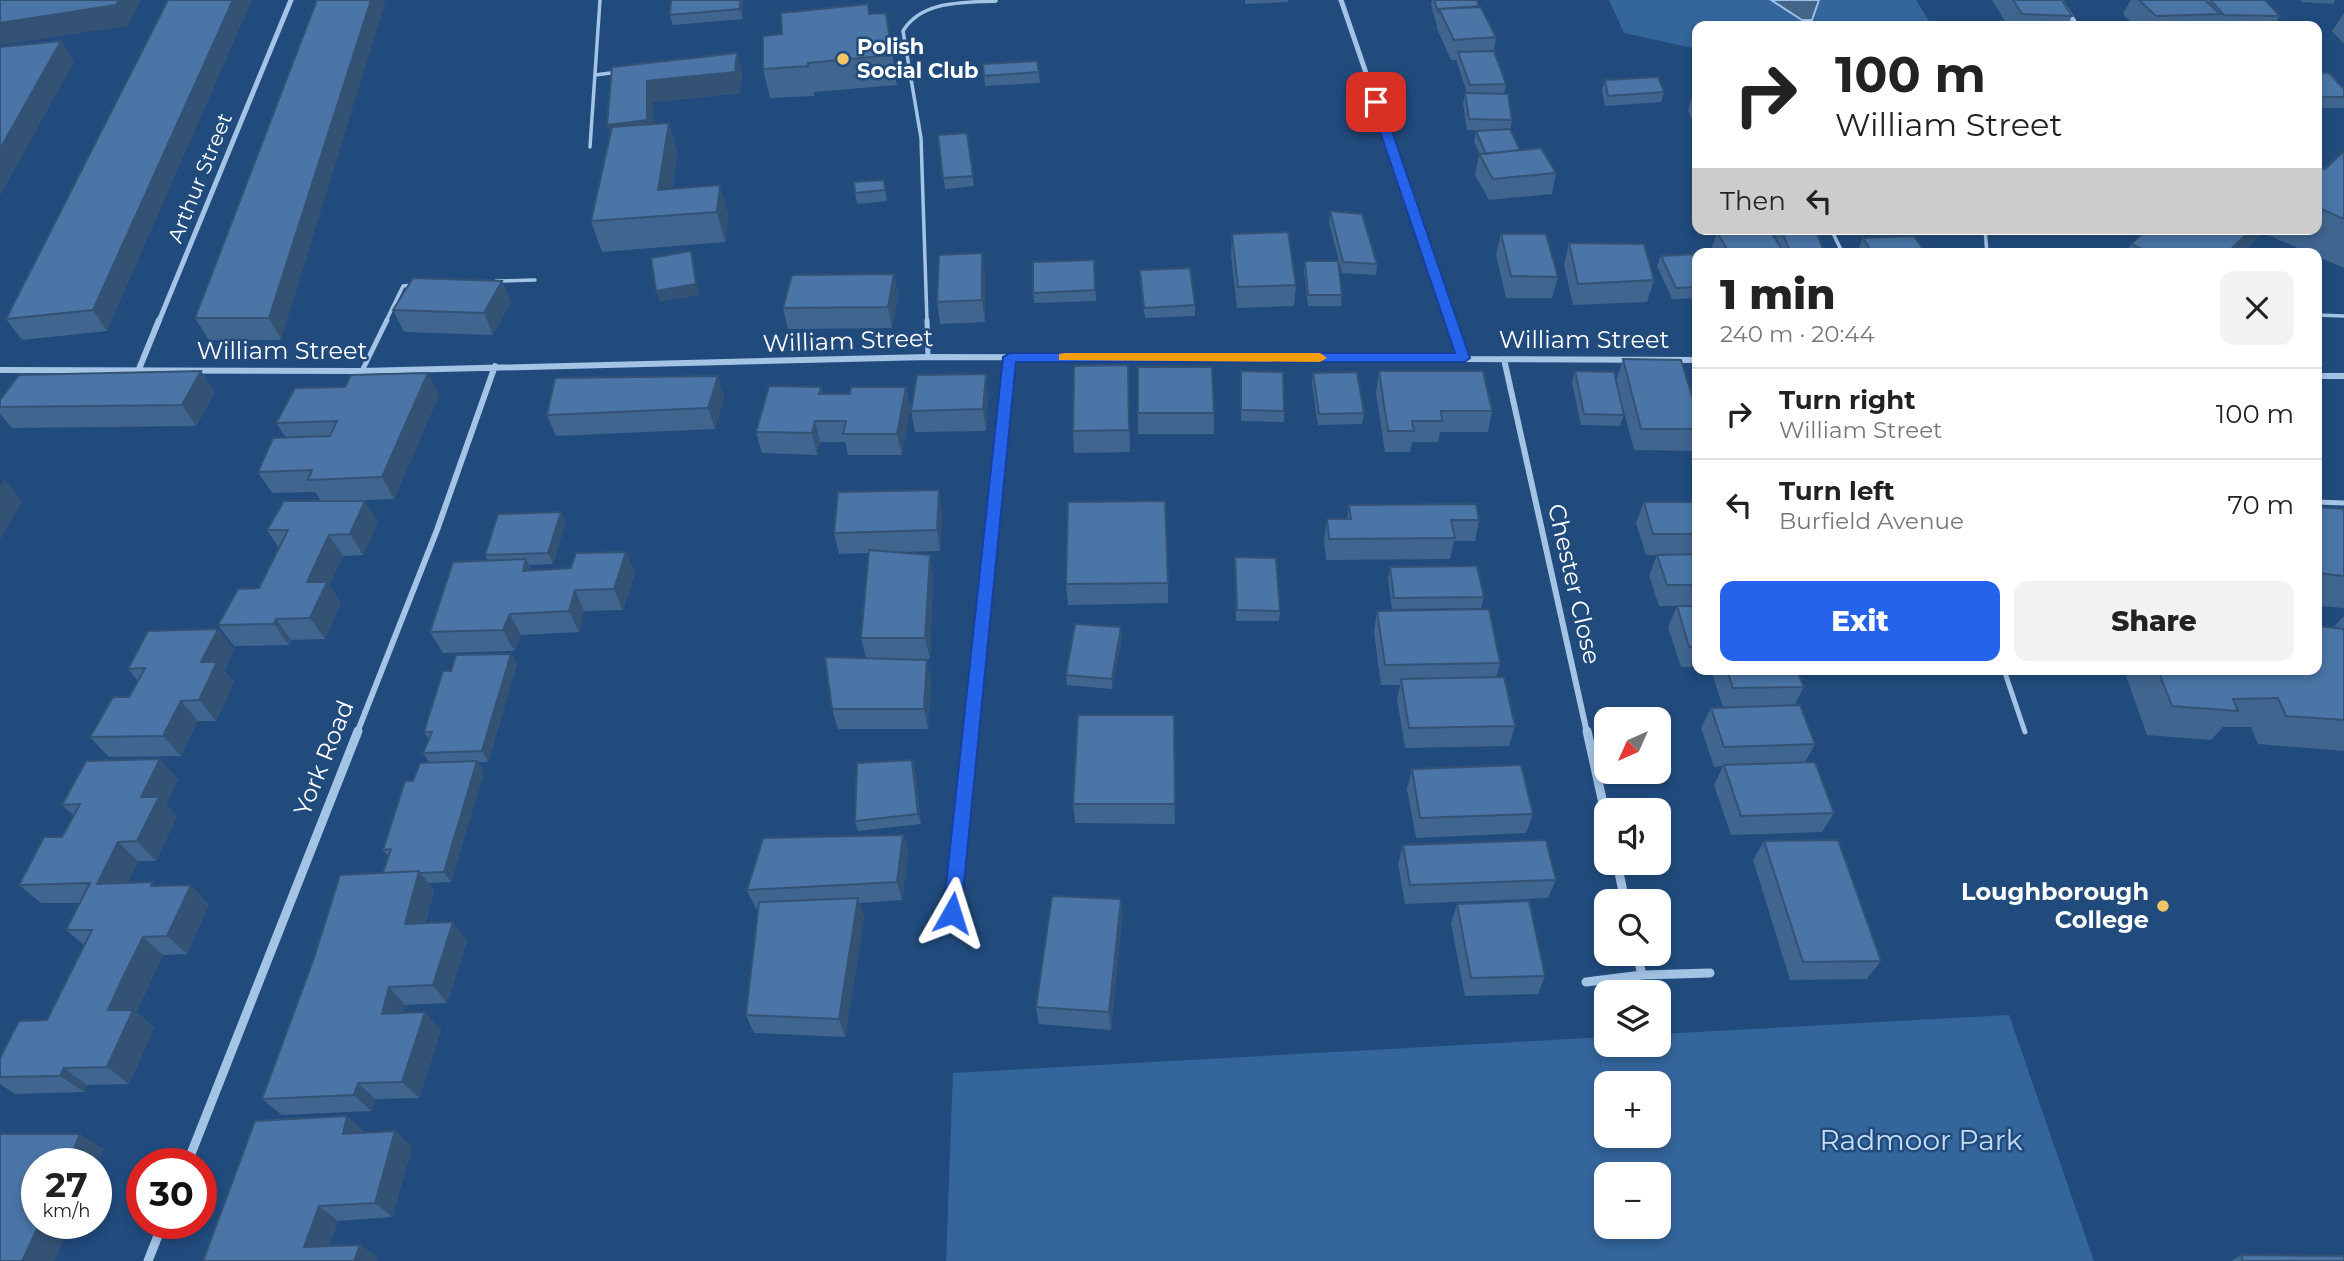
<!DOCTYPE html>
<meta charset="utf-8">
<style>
:root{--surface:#fff;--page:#f2f2f2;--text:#222;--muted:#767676;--line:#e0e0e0;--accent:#2563eb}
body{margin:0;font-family:Montserrat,sans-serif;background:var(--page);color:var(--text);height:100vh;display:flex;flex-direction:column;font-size:26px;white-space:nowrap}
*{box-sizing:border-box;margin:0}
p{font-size:23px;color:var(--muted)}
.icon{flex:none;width:38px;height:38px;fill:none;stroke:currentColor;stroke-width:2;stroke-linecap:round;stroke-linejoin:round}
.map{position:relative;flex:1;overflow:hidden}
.panel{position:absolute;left:1692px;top:248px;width:630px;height:427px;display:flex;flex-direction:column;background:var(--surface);border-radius:14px;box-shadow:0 4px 10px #0003}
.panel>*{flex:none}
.hud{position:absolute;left:1692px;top:21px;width:630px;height:214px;border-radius:14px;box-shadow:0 4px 10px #0003;background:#fff;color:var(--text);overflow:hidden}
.needle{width:46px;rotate:225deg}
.controls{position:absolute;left:1594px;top:707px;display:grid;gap:14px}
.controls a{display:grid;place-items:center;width:77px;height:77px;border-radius:14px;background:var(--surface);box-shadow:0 4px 10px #0003;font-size:35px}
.speed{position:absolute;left:21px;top:1148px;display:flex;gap:14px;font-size:35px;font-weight:700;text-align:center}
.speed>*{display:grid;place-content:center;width:91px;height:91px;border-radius:50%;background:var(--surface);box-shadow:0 4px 10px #0003;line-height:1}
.speed small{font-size:18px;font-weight:400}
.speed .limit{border:10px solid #d22;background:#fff;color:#111}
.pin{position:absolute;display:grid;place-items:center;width:60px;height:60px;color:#fff;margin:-30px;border-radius:14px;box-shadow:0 4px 10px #0006}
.me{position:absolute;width:77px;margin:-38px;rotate:6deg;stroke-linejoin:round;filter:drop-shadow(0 0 5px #0008)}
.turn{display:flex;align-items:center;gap:24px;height:147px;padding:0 28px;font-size:32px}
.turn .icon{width:91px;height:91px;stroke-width:2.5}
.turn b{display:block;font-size:49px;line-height:60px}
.then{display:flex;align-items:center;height:66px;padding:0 28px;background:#0003;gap:14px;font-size:26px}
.round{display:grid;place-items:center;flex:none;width:74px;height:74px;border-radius:14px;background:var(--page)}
.head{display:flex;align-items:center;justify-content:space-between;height:119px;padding:0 28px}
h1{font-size:42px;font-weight:800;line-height:52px}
.button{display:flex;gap:14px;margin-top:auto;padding:14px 28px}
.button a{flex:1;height:80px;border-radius:14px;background:var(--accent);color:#fff;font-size:28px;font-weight:800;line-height:80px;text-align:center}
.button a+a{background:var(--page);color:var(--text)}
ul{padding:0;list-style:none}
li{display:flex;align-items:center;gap:21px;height:91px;padding:0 28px;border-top:2px solid var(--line)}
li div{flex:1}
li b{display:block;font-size:26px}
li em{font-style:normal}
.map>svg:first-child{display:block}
.green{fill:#34659b;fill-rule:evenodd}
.water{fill:#446488;stroke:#98bfe8;stroke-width:2}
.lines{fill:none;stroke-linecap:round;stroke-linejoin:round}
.service-far1{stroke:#a4c4e6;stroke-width:3.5}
.service{stroke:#a4c4e6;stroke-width:5}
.minor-far2{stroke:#a4c4e6;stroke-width:5}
.minor-far1{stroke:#a4c4e6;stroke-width:6}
.minor{stroke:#a4c4e6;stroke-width:9}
.wall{fill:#40658f}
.shaded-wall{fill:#345274}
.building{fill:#4a75a6;stroke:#345274;stroke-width:2}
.route{fill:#2563eb;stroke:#184099;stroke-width:2}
.slow{fill:#f59e0b}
.poi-dot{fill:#f3c665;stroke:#214b7d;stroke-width:2.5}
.labels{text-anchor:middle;stroke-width:5;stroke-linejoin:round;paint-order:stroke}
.far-poi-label{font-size:21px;font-weight:bold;fill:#fff;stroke:#214b7d;text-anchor:start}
.far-street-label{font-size:21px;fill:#fff;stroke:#214b7d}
.street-label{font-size:24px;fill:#fff;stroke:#214b7d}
.poi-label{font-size:24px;font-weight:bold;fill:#fff;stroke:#214b7d;text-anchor:end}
.near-park-label{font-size:28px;fill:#c7ddf5;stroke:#214b7d}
</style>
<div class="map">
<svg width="2344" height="1261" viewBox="0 0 2344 1261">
<rect width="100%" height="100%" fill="#214b7d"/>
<!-- green -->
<path class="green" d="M1609,0h162l31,20h10l7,-20h97l16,26h-234l-1,23 -73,-16z
M2009,1015l85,246h-1148l7,-188 653,-36v8h53v-11zM1606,1083h53v53h-53zM1606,1174h53v53h-53z"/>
<!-- water -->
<path class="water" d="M1771,0h48l-7,20h-10z"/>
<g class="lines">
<!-- service-far1 -->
<path class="service-far1" d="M595,75l23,-3
M590,147l10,-147
M1831,229l12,25
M1985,229l2,25
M496,281l39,-1
M2317,315l27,1
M386,321l17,-35 9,-1
M927,321l-6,-183 -18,-107c19,-31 60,-28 93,-30"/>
<!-- service -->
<path class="service" d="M927,320l1,37
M362,371l25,-51
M2317,502l27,1
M2004,670l21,62"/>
<!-- minor-far2 -->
<path class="minor-far2" d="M1341,0l110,321
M2060,0l17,26
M159,321l132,-321"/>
<!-- minor-far1 -->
<path class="minor-far1" d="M1451,320l13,38
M1504,359l83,374
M139,369l20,-49
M0,370l362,1 566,-14 770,3
M2317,376h27
M357,733l80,-203 58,-164
M970,733l39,-376"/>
<!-- minor -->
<path class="minor" d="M1587,731l19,86
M1617,863l8,38
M952,913l19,-182
M1637,954l5,21
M1586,982l56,-7 68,-2
M187,1164l171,-433
M148,1261l15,-38"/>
</g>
<!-- wall -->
<path class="wall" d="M168,0l-61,331 -85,9 -16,-21z
M317,0l-36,340h-72l-14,-22z
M743,0v19l-70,6 -3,-10z
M1245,0h43v2l-43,2z
M1432,0h45l2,7 17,30 -2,14 12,33 -2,10 8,26 -2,10 10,20 36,23 -4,21 -63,6 -14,-25 4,-21h1l-6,-12 2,-11 14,-1h-23l-4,-26 2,-11h2l-10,-31v-2h-6l-14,-31v-6h-1l-5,-19z
M1992,0h70l10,16 -5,10h-59z
M2131,0h134l15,16 -6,10h8l-64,-1 -3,-2 -2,3h-78l-12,-12z
M2300,0h35l-2,4 -31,-2z
M886,13l11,72 -83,7v4l-44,2 -7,-29 19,-35 87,-20z
M2344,13v31l-12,-13z
M1037,61l3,22 -55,3 -2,-22z
M612,67l130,6 -2,20 -87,9v22l16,-1 8,30 -5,36 48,-4 8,30 -3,27 -123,10 -11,-31 19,-87z
M2317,73l27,16v19h-27z
M1605,80l59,12 -3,10 -56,4 -3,-16z
M1691,99h7v34l-10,-23z
M967,133l7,53 -29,3 -7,-54z
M2344,151v117l-27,-12v-2h-5l-49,-21 -22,21h-116l6,-10 9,-8 -15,-7h192v-63l8,3z
M884,180l3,21 -30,3 -2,-11z
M1330,211l47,53 -1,11 -34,-2 -13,-51z
M1777,229h38l10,25 -115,-1 7,-21 61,11 -3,-8z
M1232,234l64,51 -2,21 -57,2 -6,-53z
M1501,234l57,43 -6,21h-46l-10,-43z
M1863,238l63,16h-70z
M1569,243l85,37 -7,22 -74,3 -9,-40z
M1661,256l37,4v38l-26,1 -15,-33z
M1094,260l2,41 -62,2 -1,-10z
M1305,261l37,34 -1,11h-33l-4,-35z
M1140,270l55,35v11l-50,2 -5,-37z
M894,274l4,21 -6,33 -104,1 -5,-21z
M985,274v48l-45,2 -3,-22z
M502,281l9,21 -18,33 -89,-3 -11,-22z
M1623,359l75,56v26l-4,10 -60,-1 -18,-69z
M1128,365l2,87 -56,1 -1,-22z
M201,371l14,21 -19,34 -184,2 -12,-14v-14z
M1241,371l43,40v11l-43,-1z
M1379,371l113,40 -4,21h-48l-2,10h-26l-2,10h-25l-9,-59z
M1575,371l49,44 -4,11 -39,-1 -9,-43z
M1313,373l51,40 -2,11 -44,1 -6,-41z
M821,387l1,7h28l56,-7 4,22 -8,46h-54l-3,-13h-25l-3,13 -55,-2 -6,-21z
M439,395l-45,104 -58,2 42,21 -15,33 -20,1 -14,29 12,18 -16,36 -34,1 -2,5 -55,1 -16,-21 41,-37 20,-40 -12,-18 54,-29 -6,-9 -43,1 -14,-21 28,-34 -10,-15z
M988,396l-2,35 -71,1 -4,-21z
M724,397l-9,32 -159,7 -9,-21z
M1138,413h76v21h-76z
M1644,502h54v104h-39l-10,-30 8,-21h-11l-10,-32z
M1349,505l130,15 -4,21h-21l-4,18 -124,1 -2,-20 3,-21h20z
M2317,507l27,2v99l-27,-2z
M942,511l-2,40 -41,1 34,24 -3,83h-41l42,22 -3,48h-90l-6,-20 34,-51 -5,-20 7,-85 -29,1 -5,-21z
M561,512l4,11 -12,41 -24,1 3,6 103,2 -12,37 -39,1 -5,21 -58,3 -7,16 -71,2 -13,-21 58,-71 -3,-6z
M1235,557l45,54 -1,10h-43z
M1390,567l94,30 -3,11 -89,1 -4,-31z
M1168,583v20l-100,2 -2,-21z
M1677,606h21v61h-17l-13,-40z
M1377,611l123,52 -4,14 19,49 -6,20 -104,2 -8,-49 3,-14h-19l-7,-53z
M2344,616v135l-86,-7 -7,-17h-28l-12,13 -64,-5 -23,-65h193l16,-42z
M218,629l16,21 -10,20 10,12 -18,39h-18l-17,35 -72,1 -19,-20 39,-40 9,-16 -10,-12z
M1122,638l-10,51 -45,-4 -1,-10z
M511,654l6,10 -29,98h-10l6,10 -33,110 -23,1 6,7 -9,33 42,18 -20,62 -42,2 -2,8 22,-1 16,18 -22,68 -44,1 -4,12 -89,4 -20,-16 121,-226 6,-16 -6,-7 30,-69 17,-18 -7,-10 6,-14 -5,-7 27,-61z
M1711,670h86l7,17 -10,19 21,38 -10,18 29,51 -12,19 -91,3 -17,-50 9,-19 -9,1 -13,-39 10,-20 12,-1z
M1174,715l1,109 -100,-1 -2,-19z
M912,760l3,10 6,54 -63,7 -3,-10z
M1412,769l121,45 -7,19 -110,5 -9,-49z
M178,779l-12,25 11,12 -21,45h-18l-11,22 30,3 52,18 -22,50 -24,1 -17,36 -10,21 18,15 -25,57 -42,1 -3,7 -69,2 -15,-10v-26l47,-38 37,-75 -18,-15 14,-27h-39l-22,-18 43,-48 12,-21 -12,-11z
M903,835l5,19 -6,46 -43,3 5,14 -19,120 -91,-4 -8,-18 12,-106h-2l-9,-19z
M1764,841l117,120 -14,18 -77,1 -37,-120z
M1403,845l153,35 -8,18 -143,6 -7,-40z
M1121,899l1,19 -11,112 -72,-6 -3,-17z
M1457,904l88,72 -7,18 -73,2 -14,-73z
M395,1131l17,16 -20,70 -54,4 -9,25 31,-1 18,13 -175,3 162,-128z
M2241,1255l103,6h-113z"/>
<!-- shaded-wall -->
<path class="shaded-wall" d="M119,0h22l-14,26 -127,19v-22z
M233,0h19l-145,331 -14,-21z
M371,0h15l-105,340 -12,-22z
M740,0h3v19l-3,-10z
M61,41l13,21 -74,134v-47z
M737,53l5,20 -2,20 -87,9v39l-39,5 -7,-21 40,-44z
M669,123l8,30 -9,63 -10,-26z
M720,185l8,30 -3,27 -8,-30z
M2252,229h14l-3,4 -22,21h-15z
M691,251l3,11 5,33 -39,7 -4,-11z
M982,253l3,21v48l-3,-22z
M894,274l4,21 -6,33 -4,-21z
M502,281l9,21 -18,33 -9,-22z
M201,371l14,21 -19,34 -14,-21z
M428,373l11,22 -45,104 -12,-22z
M986,374l2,22 -2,35 -3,-22z
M718,376l6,21 -9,32 -7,-21z
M906,387l4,22 -8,46 -5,-21z
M815,421l5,21 -3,13 -5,-22z
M4,479l18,22 -22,39v-53z
M939,490l3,21 -2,40 -3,-21z
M365,501l13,21 -15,33 -13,-21z
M561,512l4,11 -12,41 -5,-11z
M329,535l14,21 -14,29 12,18 -16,36 -15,-21 -3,-36z
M626,552l9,21 -12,37 -9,-21z
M930,555l3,21 -3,83 -5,-21z
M526,559l11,21 -14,-9z
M575,590l9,21 -5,21 -10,-21z
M510,614l11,21 -7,16 -11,-21z
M276,619l15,21 -2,5 -15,-21z
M1121,627l1,11 -10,51v-10z
M218,629l16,21 -10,20 10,12 -18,39 -17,-21 2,-38z
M511,654l6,10 -29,98 -6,-11z
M927,660l4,21 -3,48 -4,-20z
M181,701l17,20 -17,35 -18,-20z
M160,759l18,20 -12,25 11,12 -21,45 -19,-20 4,-44z
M912,760l3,10 6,54 -3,-10z
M477,761l7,11 -33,110 -7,-10z
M903,835l5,19 -6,46 -5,-18z
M118,842l20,19 -21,42 -20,-19z
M419,871l15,19 -15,52 -14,-18z
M191,885l18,19 -22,50 -20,-18z
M858,898l6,19 -19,120 -6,-18z
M1121,899l1,19 -11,112 -2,-18z
M453,922l14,19 -20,62 -14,-18z
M143,937l20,18 -27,57 18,15 -25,57 -22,-17 1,-57z
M389,987l16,18 -7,26 -16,-17z
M425,1012l16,18 -22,68 -17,-16z
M64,1068l23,17 -3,7 -24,-16z
M358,1083l17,16 -4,12 -17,-16z
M347,1116l18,16 -22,2z
M395,1131l17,16 -20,70 -17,-14z
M80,1134l24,15 -8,17v-2h-29z
M319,1206l19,15 -14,40 -20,-14z
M40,1223h31l-17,38h-32z
M360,1245l18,13 -1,3h-23z"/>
<!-- building -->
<path class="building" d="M0,0h119l-3,5 -116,18z
M168,0h65l-140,310 -87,9z
M317,0h54l-102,318h-74z
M671,0h69v9l-70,6z
M1434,0h43l2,7 -40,2v3h-1z
M2013,0h49l10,16 -50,-2z
M2139,0h66l15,14 -64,2z
M2210,0h55l15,16 -56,-1z
M868,4l1,10 17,-1 6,42 -84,8v3l-45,3v-33l19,-2 -1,-21z
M1480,6l16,31 -42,3 -15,-31z
M1958,22h22l3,4h-22z
M61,41l-61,108v-102z
M1494,51l12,33 -36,1 -12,-33z
M737,53l-2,19 -88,9v39l-40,5 5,-58z
M1037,61l2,11 -55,4 -1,-12z
M2317,73h12l15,16v8h-27z
M1658,77l6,15 -56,4 -3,-16z
M1465,93l43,1 4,26 -43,-1z
M1691,99h7v16z
M669,123l-11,67 62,-5 -3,27 -126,9 21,-94z
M1510,129l10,21 -34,4 -10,-23z
M967,133l6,43 -30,2 -5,-43z
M1541,148l15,25 -63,6 -14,-25z
M2344,151v68l-27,-12v-41l8,3z
M884,180l1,10 -30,3 -1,-11z
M1330,211l32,3 15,50 -34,-2z
M1752,229h17l16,25h-55l-13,-22z
M1781,229h34l10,25h-34z
M2148,229h104l-26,25h-73l-22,-10z
M1288,232l8,53 -58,2 -6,-53z
M1501,234h45l12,43 -47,-1z
M1914,236l12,18h-53l-10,-16z
M1569,243l75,1 10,36 -76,4z
M691,251l5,33 -40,7 -5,-33z
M982,253v47l-45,2 2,-47z
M1695,254l3,6v27l-22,1 -15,-32z
M1094,260l1,30 -62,3v-31z
M1305,261h33l4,34h-34z
M1190,268l5,37 -51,3 -4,-38z
M894,274l-6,33 -105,1 9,-33z
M413,278l89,3 -18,32 -91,-3z
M1623,359l58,1 17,55v14h-57z
M1128,365l1,65 -56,1 1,-65z
M1138,367h74l2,46h-76z
M201,371l-19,34 -182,2v-7l19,-25z
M1241,371l42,1 1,39 -43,-1z
M1379,371h104l9,40h-51l1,10h-30l2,10h-26z
M1575,371l39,1 10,43 -40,-1z
M1357,372l7,41 -45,1 -6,-41z
M428,373l-46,104 -74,3 4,-10 -54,2 15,-34 57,-2 7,-15 -61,2 19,-35 50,-1 6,-12z
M986,374l-3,35 -72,2 6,-36z
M718,376l-10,32 -161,7 8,-37z
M769,386l52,1 -2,7h31l1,-7h55l-9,47h-54l3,-13h-31l-3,12 -56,-1z
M939,490l-2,40 -103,3 4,-41z
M284,501h81l-15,33 -21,1 -22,47h20l-17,36 -34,1 -2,5 -56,1 20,-36 21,-1 29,-58h-21z
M1165,501l3,82 -102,1 2,-82z
M1644,502h54v32h-45z
M1476,504l3,16h-28l4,18 -126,1 -2,-20h24l-2,-14z
M2317,507l27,2v67l-27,-3z
M561,512l-13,41 -63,2 13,-41z
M869,550l61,5 -5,83h-64z
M626,552l-12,37 -39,1 -6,21 -59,3 -7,16 -73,2 23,-70 73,-3 -3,12 48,-3 5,-15z
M1698,554v31h-31l-10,-30z
M1235,557l41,1 4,53 -43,-1z
M1477,566l7,31 -90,1 -4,-31z
M1677,606h21v41h-9z
M1489,609l11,54 -115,2 -8,-54z
M1075,624l46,3 -9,52 -46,-4z
M2317,626l27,3v91l-58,-4 -8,-18 -45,1 5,12 -66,-5 -14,-36h159z
M218,629l-17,33h16l-18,38 -18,1 -18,35 -73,1 23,-40h16l16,-29 -17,1 20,-38z
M511,654l-29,97 -59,2 9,-21h-8l19,-61h8l5,-16z
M825,657l102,3 -3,49h-92z
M1727,670h70l7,17 -71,1z
M1504,677l11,49 -106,2 -8,-49z
M1800,705l15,39 -91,3 -13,-39z
M1078,715h96l1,89h-102z
M160,759l-19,38h18l-22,44 -19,1 -21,42 56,-2 -2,4 40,-1 -24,51 -24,1 -18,36 -17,37h25l-26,57 -43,1 -4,8 -60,1v-19l19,-37 28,-1 45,-90h-26l24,-47 -71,2 25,-48h18l18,-33 -18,1 24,-44z
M912,760l6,54 -63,7 2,-58z
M477,761l-33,111 -24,1 -1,-2 -36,2 8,-24 -8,1 22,-69h8l7,-18z
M1815,762l19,51 -93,3 -17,-51z
M1521,765l12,49 -113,4 -8,-49z
M903,835l-6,47 -150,8 16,-52z
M1546,840l10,40 -146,5 -7,-40z
M1838,840l43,121 -78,1 -39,-121z
M419,871l-14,53 48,-2 -20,63 -44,2 -7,27 43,-2 -23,70 -44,1 -4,12 -92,4 52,-141 26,-83z
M1052,896l69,3 -12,113 -73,-5z
M858,898l-19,121 -93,-4 13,-113z
M1529,901l16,75 -74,2 -14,-74z
M347,1116l-4,18 52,-3 -20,72 -56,3 -15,41 56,-2 -6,16h-151l52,-140z
M0,1134h80l-13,30h-30v59h3l-18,38h-22z
M2241,1255l103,1v5h-101z"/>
<!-- route -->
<path class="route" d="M1372,100l10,2 88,256 -6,4h-448l-55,551 -2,6 -7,2 -7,-2 -2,-6 60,-556 7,-4h445l-85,-251z"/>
<!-- slow -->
<path class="slow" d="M1064,353h256l7,5 -7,4 -261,-2v-6z"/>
<!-- markers -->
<g class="poi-dot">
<circle cx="843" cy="59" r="7"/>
<circle cx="2163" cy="906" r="7"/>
</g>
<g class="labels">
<!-- far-poi labels -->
<g class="far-poi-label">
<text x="857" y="54">Polish<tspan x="857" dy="24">Social Club</tspan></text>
</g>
<!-- far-street labels -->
<g class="far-street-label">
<text transform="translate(200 178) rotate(-68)" y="7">Arthur Street</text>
</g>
<!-- street labels -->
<g class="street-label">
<text x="1584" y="348">William Street</text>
<text transform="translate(848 341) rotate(-2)" y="8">William Street</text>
<text x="282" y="359">William Street</text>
<text transform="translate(1574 584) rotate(77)" y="8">Chester Close</text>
<text transform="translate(324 758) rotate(-68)" y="8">York Road</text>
</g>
<!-- poi labels -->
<g class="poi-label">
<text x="2149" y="900">Loughborough<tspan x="2149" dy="28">College</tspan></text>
</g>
<!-- near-park labels -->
<g class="near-park-label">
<text x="1921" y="1150">Radmoor Park</text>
</g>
</g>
</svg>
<div class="controls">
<a><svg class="needle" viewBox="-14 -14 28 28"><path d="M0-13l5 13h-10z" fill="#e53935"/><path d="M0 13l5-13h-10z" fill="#767676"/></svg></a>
<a><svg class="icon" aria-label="sound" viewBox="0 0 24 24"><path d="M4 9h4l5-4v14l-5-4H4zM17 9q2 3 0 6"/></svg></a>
<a><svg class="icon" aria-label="search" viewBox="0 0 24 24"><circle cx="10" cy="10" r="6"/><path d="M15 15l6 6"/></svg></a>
<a><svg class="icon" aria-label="layers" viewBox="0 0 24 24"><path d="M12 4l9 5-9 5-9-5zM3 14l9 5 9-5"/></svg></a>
<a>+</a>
<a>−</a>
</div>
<div class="speed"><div>27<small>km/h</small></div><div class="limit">30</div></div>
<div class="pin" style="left:1376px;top:102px;background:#d93025"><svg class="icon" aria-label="arrive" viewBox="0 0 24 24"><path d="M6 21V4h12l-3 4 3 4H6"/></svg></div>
<svg class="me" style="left:952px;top:913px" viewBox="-20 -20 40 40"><path d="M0-17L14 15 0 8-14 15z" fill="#2563eb" stroke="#fff" stroke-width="4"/></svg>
<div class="hud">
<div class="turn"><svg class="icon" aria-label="right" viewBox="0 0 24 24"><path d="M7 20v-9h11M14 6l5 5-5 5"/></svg><div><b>100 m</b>William Street</div></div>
<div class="then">Then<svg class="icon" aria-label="left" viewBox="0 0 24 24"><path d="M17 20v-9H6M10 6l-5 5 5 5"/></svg></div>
</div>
<section class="panel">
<div class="head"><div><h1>1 min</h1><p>240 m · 20:44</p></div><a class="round"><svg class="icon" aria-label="close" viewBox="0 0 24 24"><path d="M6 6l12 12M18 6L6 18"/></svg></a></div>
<ul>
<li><svg class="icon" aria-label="right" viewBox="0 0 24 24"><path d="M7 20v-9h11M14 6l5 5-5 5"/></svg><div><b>Turn right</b><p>William Street</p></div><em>100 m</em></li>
<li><svg class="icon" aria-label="left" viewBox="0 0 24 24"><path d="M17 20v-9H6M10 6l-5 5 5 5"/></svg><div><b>Turn left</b><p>Burfield Avenue</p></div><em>70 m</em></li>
</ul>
<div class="button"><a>Exit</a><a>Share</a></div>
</section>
</div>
